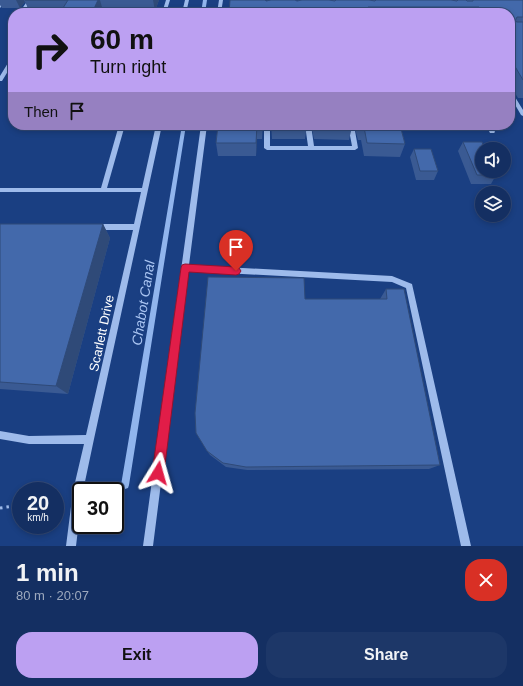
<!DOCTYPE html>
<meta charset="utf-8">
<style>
:root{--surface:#142f62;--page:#1d3768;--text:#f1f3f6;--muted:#9da9be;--line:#334a77;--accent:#bca0f2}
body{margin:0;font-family:Helvetica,sans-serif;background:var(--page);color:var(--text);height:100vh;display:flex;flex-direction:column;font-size:15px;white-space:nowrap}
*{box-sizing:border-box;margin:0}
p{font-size:13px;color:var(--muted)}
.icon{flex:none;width:22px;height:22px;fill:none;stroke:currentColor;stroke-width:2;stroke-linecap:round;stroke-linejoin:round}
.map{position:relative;height:546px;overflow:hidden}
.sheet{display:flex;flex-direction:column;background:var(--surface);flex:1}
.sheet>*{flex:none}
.banner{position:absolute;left:8px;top:8px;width:507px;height:122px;border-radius:16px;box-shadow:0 2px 6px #0003,0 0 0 1px var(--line);background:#bca0f2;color:#111;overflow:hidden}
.fabs{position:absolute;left:475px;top:142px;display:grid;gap:8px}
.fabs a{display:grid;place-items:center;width:36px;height:36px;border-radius:50%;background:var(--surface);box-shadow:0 2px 6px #0003,0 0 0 1px var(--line);font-size:20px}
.speed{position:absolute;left:12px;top:482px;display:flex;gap:8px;font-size:20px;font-weight:700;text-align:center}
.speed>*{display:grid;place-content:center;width:52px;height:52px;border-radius:50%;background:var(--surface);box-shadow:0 2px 6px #0003,0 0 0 1px var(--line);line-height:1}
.speed small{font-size:10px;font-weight:400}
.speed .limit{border:2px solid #111;border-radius:6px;background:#fff;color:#111}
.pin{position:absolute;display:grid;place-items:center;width:34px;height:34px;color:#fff;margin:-41px -17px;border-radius:50% 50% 50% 0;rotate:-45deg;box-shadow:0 0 4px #0007}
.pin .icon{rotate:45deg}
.me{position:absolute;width:44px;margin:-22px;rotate:8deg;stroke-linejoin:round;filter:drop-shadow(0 0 3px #0008)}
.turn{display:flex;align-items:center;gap:14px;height:84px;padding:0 16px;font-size:18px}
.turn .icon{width:52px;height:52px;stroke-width:2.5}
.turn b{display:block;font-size:28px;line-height:34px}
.then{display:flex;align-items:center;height:38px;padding:0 16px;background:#0003;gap:8px;font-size:15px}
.round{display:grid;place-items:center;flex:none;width:42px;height:42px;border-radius:16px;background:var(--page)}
.overview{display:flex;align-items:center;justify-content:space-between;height:68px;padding:0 16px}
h1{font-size:24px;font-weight:600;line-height:30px}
.button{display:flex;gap:8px;margin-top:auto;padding:8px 16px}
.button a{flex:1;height:46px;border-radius:16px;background:var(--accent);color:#111;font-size:16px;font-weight:600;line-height:46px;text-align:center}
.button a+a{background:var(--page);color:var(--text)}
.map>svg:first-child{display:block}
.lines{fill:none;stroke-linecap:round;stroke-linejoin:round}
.stream{fill:#91b5ed;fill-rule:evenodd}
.path{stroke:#9ebbeb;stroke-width:3;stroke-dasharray:2.5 4;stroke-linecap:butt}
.minor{fill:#9ebbeb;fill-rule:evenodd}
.wall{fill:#3a5a93}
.shaded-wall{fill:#2f4a78}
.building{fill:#4369ab;stroke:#2f4a78}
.route{fill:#e11d48;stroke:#92132f}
.labels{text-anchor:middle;stroke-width:4;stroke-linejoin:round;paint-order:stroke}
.street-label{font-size:13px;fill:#fff;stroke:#1a3f82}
.water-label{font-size:14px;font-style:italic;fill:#aac5f2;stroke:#1a3f82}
</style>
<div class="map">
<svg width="523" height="546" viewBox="0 0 523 546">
<rect width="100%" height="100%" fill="#1a3f82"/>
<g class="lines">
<!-- stream -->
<path class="stream" d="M203,0h4l-2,13h-4z
M182,125h4l-57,360 -1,3 -3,1 -3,-1 -1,-3z"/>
<!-- path -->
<path class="path" d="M0,508l21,-3"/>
<!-- minor -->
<path class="minor" d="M3,0h4l-7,8v-4z
M28,0h4l-9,13h-4z
M166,0h4l-4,13h-4z
M185,0h4l-3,13h-4z
M219,0h4l-2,13h-4z
M11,58h2v5l-11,18h-2v-5z
M510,90l2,2 11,18v6l-2,-1 -11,-19z
M119,125h6l-18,63h35l14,-63h6l-68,314 -11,52h-2v14l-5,41h-10l7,-55 11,-47h-55l-29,-5v-8l29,5 57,-1 47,-205h-37l-3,-3 3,-3h38l7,-32h-141v-4h101z
M201,125h6l-18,140 203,11 20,8 59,262h-10l-55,-258 -14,-6 -204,-11 -35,275h-10z
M264,125h6v21h38l-3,-21h6l3,21h38l-4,-21h6l4,23 -3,2h-88l-3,-2z
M486,125h6l3,7 -1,1h-4z"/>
</g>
<!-- wall -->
<path class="wall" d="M0,0h159l-4,11h-52l-1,2h-71l-2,-5h-1l-3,-6 -5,6h-18l-2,-3z
M300,0h29l2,1v-1h192v98h-5l-8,-13v-72h-281l37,-12h31z
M218,125h45l-1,14h-5l-1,17h-38l-2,-13z
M271,125h36l-2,14h-33z
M311,125h41v2l-3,13 -35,-1z
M354,125h46l5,19 -5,13 -36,-1 -3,-16h-3z
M463,142l33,33 -5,9h-20l-13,-33z
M414,149l24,22 -4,9h-18l-6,-23z
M0,224h103l7,14 -42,156 -68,-5z
M386,289l54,176 -11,4 -182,1 -21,-3 -16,-12 -3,-4 98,-152h75z"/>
<!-- shaded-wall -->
<path class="shaded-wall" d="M16,0h8l1,2 -5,6z
M98,0h2l3,11 -1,2h-10z
M153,0h6l-4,11z
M257,125v14l-1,17v-13z
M103,224l7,14 -42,156 -12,-8z"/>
<!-- building -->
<path class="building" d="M25,0h73l-6,13h-18l2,-5h-13l5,-8z
M230,0h35l1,1 5,-1h24l2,1 5,-1h27l6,1 1,-1h33l6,1 1,-1h75l6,1 1,-1h8l1,1h6v-1h50v17h-6l-2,4 2,1h6v58l-13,-22v-45h-28l-3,-6h-111l1,6h-140z
M218,125h45h-6l-1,18h-40z
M316,125h36v2z
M361,125h39l5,19 -38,-1 -3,-16h-2z
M463,142h19l3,7h-3v22h12l2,4h-19z
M414,149h17l7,22h-18z
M0,224h103l-47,162 -56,-4z
M208,277l96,1 1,21h82l-1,-10h18l36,176 -194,2 -23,-4 -16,-12 -11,-18 -1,-20z"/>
<!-- route -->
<path class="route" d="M185,264l51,3 3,1 2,3 -2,3 -3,1 -47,-3 -25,201 -1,4 -5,2 -4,-2 -2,-4 29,-205 1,-3z"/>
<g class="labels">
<!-- street labels -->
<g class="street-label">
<text transform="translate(101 333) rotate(-78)" y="5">Scarlett Drive</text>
</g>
<!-- water labels -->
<g class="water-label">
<text transform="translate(143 303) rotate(-81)" y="5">Chabot Canal</text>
</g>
</g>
</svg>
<div class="fabs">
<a><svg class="icon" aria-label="sound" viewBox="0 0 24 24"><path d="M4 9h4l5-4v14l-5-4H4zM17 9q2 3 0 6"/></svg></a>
<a><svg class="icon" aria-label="layers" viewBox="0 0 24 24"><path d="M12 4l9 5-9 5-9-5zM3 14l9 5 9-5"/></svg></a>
</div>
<div class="speed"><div>20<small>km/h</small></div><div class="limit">30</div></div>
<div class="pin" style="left:236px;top:271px;background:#d93025"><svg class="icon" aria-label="arrive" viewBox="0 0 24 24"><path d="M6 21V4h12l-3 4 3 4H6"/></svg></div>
<svg class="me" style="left:158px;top:473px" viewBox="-20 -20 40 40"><path d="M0-17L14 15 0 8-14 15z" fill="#e11d48" stroke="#fff" stroke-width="4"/></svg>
<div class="banner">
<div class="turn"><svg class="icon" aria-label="right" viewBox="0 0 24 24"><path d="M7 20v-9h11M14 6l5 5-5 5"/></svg><div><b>60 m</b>Turn right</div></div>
<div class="then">Then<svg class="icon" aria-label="arrive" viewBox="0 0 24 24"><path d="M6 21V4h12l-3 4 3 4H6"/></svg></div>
</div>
</div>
<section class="sheet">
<div class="overview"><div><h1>1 min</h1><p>80 m · 20:07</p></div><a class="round" style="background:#d93025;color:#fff"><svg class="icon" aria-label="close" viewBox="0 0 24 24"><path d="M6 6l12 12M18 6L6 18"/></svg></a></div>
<div class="button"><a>Exit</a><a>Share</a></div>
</section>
